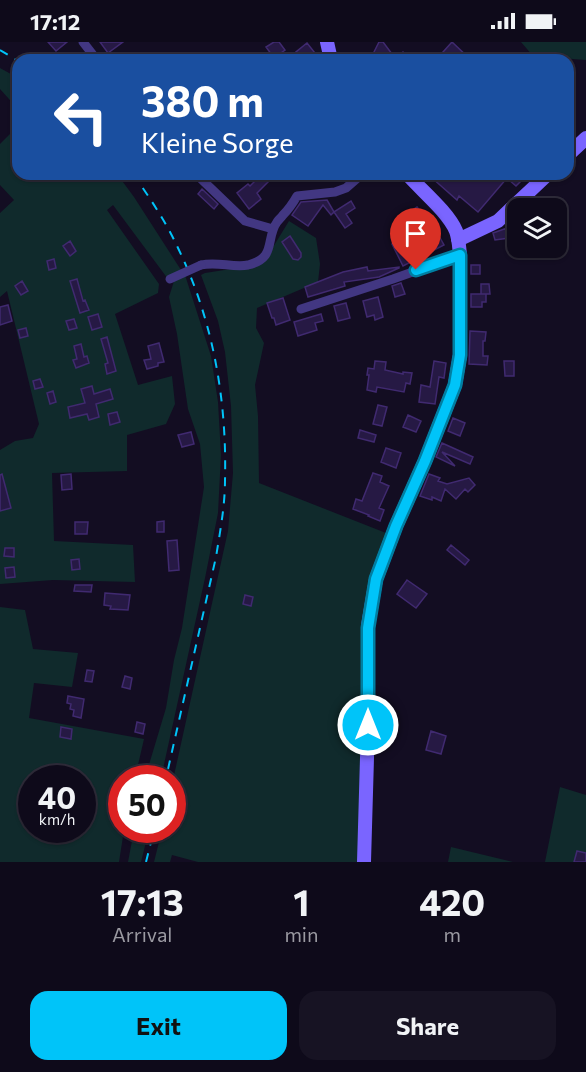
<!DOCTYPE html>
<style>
:root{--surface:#0e0a1a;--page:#171323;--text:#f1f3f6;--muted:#9b9aa2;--line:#2e2b39;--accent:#00c4f9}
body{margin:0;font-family:Commissioner,sans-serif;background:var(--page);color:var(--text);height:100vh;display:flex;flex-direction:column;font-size:22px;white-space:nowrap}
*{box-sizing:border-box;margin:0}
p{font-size:20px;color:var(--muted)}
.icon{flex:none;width:33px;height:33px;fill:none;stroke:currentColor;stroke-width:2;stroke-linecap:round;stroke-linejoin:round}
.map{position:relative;height:820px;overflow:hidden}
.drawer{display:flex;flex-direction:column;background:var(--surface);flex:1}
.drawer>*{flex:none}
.guide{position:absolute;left:12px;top:12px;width:562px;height:126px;border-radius:18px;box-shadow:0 2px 4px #0004,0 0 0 2px var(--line);background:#1a4fa0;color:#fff;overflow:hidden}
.fabs{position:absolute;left:507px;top:156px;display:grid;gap:12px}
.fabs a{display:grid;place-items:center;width:60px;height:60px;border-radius:12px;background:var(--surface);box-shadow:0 2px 4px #0004,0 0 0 2px var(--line);font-size:30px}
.speed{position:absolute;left:18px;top:723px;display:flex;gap:12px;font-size:30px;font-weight:700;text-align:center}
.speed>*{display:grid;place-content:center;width:78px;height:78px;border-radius:50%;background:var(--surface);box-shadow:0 2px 4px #0004,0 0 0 2px var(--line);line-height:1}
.speed small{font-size:15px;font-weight:400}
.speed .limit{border:9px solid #d22;background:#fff;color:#111}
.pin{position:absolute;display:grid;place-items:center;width:51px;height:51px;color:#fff;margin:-62px -26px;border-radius:50% 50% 50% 0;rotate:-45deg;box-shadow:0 0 6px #0007}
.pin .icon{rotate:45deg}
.me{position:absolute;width:66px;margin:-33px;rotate:0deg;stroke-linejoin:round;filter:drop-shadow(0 0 4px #0008)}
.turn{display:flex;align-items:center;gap:21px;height:126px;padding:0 30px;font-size:27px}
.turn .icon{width:78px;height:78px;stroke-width:2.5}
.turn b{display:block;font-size:42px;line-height:51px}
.eta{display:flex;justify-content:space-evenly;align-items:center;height:102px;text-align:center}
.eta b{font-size:36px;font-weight:700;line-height:42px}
.cta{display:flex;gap:12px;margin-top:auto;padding:12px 30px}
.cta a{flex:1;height:69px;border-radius:18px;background:var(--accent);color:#111;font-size:24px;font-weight:700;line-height:69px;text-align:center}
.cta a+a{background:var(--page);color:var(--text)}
.status{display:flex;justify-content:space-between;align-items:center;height:42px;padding:0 30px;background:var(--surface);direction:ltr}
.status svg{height:16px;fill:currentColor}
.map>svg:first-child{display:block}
.green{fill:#102a2c;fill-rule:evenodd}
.building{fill:#261944;stroke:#402a70;stroke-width:1.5}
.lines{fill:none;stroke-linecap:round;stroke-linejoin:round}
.street{stroke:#423782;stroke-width:9}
.secondary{stroke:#7a65ff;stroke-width:14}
.rail{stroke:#00c4f9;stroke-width:2;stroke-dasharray:9 8;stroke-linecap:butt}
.street-bridge{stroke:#423782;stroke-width:9}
.route-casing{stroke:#007fa2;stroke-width:15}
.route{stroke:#00c4f9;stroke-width:10}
</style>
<div class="status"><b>17:12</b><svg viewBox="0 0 49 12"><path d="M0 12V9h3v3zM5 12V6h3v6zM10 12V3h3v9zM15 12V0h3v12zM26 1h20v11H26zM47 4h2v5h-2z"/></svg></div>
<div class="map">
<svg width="586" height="820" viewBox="0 0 586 820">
<rect width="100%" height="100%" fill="#130d22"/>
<!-- green -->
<path class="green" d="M521,0h65v18l-53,-4z
M0,26l18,10v31l-18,-20z
M18,84v48h99l17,23 47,73 -13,9 -55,-74 -6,5 52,74 -1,9 -43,21 23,71 34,-9 3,28 -9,20 -39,11v36l-75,2 2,68 79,4 2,37 -82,-2 -53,4v-134l15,-9 18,-3 6,-14 -32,-133 -7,6v-84l14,-13 -14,-15v-41z
M289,179l27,17 4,26 -2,18 -61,26 -1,20 8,15 -9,42 3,31 1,67 127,50 -20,64 -3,93 -4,20 -1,18 3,13 -2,121h-161l-26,-7 -2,7h-16l8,-32h10l1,-50 55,-249 5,-58 -2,-67 -6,-54 -7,-31 -17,-46 4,-2 45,-7 20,-14z
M185,233l26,81 7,46 3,53 -3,58 -13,65 -44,200h-16l21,-70 8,-48 8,-32 22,-141 -4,-43 -12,-35 -11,-75 -8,-37 5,-16z
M0,565l25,3 8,39 45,4 -6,34 -38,-4 -5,35 115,21 -9,39h-13v52h2l-5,32h-119zM32,736h50v52h-50z
M560,745l26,8v67h-41z
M134,788h15l-8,32h-13z
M451,805l62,15h-65z"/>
<!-- building -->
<path class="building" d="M48,0h19l-11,9z
M100,0h23l-15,11z
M274,0h5l6,8 -11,8 -8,-11z
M379,0h4l12,16 8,-6 6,8h-39z
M452,0l19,18h-20l-8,-8z
M307,1l8,10 -10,7h-3l-6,-8z
M427,11h11l1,7h-11z
M435,132h81l6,6 -6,6 -9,-8 -29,34 -19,-16 -2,4 -25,-22z
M261,133l7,7 -11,11 4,6 -12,10 -12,-16 11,-9 2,2z
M202,147l16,15 -4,5 -16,-15z
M327,158l7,12 17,-11 4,7 -9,6 6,9 -7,5 -11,-16 -3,3 -8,-10 -15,21 -16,-11 9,-13z
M417,165l7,9 -11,9 -8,-10z
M507,186l2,10 -14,2 -2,-7z
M290,194l11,17v4l-3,3 -5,-1 -11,-17z
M439,194l5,9 -41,21 -11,-22 12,-7 7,13z
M70,199l6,10 -6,5 -7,-10z
M54,217l2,9 -7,2 -2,-9z
M471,223h9v9h-9z
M367,225l1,4 31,-4v1l-20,9 -35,5 1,4 -37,11 -3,-10 38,-15z
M77,237l6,22 2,-1 4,10 -9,3 -10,-32z
M22,239l6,10 -7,4 -6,-9z
M401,241l4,11 -10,3 -3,-11z
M481,242h8l1,10h-9z
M471,252h15v8h-4v5h-11z
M378,255l5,20 -8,3 -1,-5 -7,2 -4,-16z
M283,256l7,22 -14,5 -2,-7h-2l-5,-15z
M346,261l4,15 -12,3 -4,-15z
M8,263l4,16 -12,4v-18z
M98,272l4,13 -10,3 -4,-13z
M321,272l2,7 -8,2 2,7 -19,6 -4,-14z
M74,277l3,9 -8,2 -3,-9z
M26,286l2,8 -8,2 -2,-8z
M470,289l16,1 -1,9h-2v15h5l-1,9 -18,-1z
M107,295l9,34 -9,3 -2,-10 3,-1 -7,-24z
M159,301l5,19 -6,1v3l-11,3 -3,-9 7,-1 -3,-13z
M81,302l3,13 3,-1 2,7 -13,5 -3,-8 4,-1 -3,-13z
M375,319l11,1 -1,8 18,4v-2l9,1 -2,11 -4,-1 -2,9 -27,-5 -1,5 -9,-2 2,-15h-2l1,-7 6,1z
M434,319l12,2 -2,15 -5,-1 -4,27 -16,-2 2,-17 9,2z
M504,319h10v15h-9z
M40,337l3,8 -8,2 -2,-8z
M92,344l2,8 16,-5 3,10 -17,5 3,13 -10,3 -2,-6 -17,4 -2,-11 17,-4 -4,-14z
M53,349l3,11 -6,2 -3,-11z
M378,363l9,2 -5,19 -9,-2z
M117,370l3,10 -10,3 -2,-11z
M408,373l13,6 -5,11 -13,-5z
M453,376l12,5 -5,13 -12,-5z
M360,388l16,5 -2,7 -16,-4z
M191,390l3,12 -12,3 -4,-12z
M442,401l31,14 -3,7 -28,-12 13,14 -19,-9z
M386,406l15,5 -5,15 -15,-6z
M373,431l9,3 -2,6 9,4 -10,22 5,2 -4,11 -12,-5 1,-1 -16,-6 3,-10 6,2z
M2,432l9,34 -11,3v-36z
M71,432l1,15 -10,1 -1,-15z
M429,432l11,4 -2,3 9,3 22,-6 6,7 -7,7 -3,-3 -9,10 -11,-10 -4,12 -9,-4v3l-12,-4z
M164,479v11h-7v-10z
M75,480h13l-1,12h-12z
M177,498l2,30 -10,1 -2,-30z
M451,503l18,15 -4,5 -18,-15z
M5,506h9v9l-10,-1z
M79,517l1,10 -8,1 -1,-10z
M14,525l1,10 -9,1 -1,-10z
M407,538l20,14 -11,14 -19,-14z
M75,543h17l-1,7 -17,-1z
M105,551l25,2 -2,15 -18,-1 1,-3 -7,-1z
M245,553l8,2 -2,9 -8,-2z
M87,628l7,1 -2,11 -7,-1z
M125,634l7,2 -2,11 -8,-2z
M68,654l16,3 -3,19 -8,-2 1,-6 -4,-1 1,-5 -4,-1z
M137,680l8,2 -2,10 -8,-2z
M61,685l11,2 -1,10 -11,-2z
M431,689l15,5 -5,18 -15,-4z
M577,809l9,2v9h-12z"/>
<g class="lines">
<!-- street -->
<path class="street" d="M83,0l14,18
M196,132l49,47 28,8
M201,223c16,-4 32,3 47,0 29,-7 17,-26 29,-43 3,-4 3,-3 6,-7 6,-6 10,-12 14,-19l38,-4 11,-4 16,-14
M301,267l92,-30 67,-24"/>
<!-- secondary -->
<path class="secondary" d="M327,0l4,18
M568,113l18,-17
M458,198l40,-19 50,-47
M364,820l4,-139v-97l8,-47 20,-53 29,-65 30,-76 5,-30v-100c-1,-8 -1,-16 -4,-24 -8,-19 -35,-41 -49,-57"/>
<!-- rail -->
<path class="rail" d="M0,8l18,11
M133,132c17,24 33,48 45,74 35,72 49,152 47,232 0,26 -5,52 -9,77l-50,221
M146,820l8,-32"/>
<!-- street-bridge -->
<path class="street-bridge" d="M170,237l31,-14"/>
</g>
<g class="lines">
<defs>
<path id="route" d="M368,683v-97l8,-49 20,-53 29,-65 30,-76 5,-30v-100l-44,15"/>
</defs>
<!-- route casing -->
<use href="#route" class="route-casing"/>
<!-- route -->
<use href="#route" class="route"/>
</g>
</svg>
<div class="fabs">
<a><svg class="icon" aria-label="layers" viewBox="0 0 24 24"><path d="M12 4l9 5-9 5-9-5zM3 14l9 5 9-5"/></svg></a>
</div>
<div class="speed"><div>40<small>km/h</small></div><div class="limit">50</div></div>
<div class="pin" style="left:416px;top:228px;background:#d93025"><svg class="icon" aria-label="arrive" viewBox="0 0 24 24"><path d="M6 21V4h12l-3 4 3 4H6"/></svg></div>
<svg class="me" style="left:368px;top:683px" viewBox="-20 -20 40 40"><circle r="17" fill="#00c4f9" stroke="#fff" stroke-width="3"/><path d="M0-11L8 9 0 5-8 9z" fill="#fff"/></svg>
<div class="guide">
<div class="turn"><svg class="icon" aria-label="left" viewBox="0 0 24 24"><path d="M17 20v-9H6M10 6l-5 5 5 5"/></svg><div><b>380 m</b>Kleine Sorge</div></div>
</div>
</div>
<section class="drawer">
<div class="eta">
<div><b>17:13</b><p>Arrival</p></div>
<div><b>1</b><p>min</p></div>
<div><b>420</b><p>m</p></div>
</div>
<div class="cta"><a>Exit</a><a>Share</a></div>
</section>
